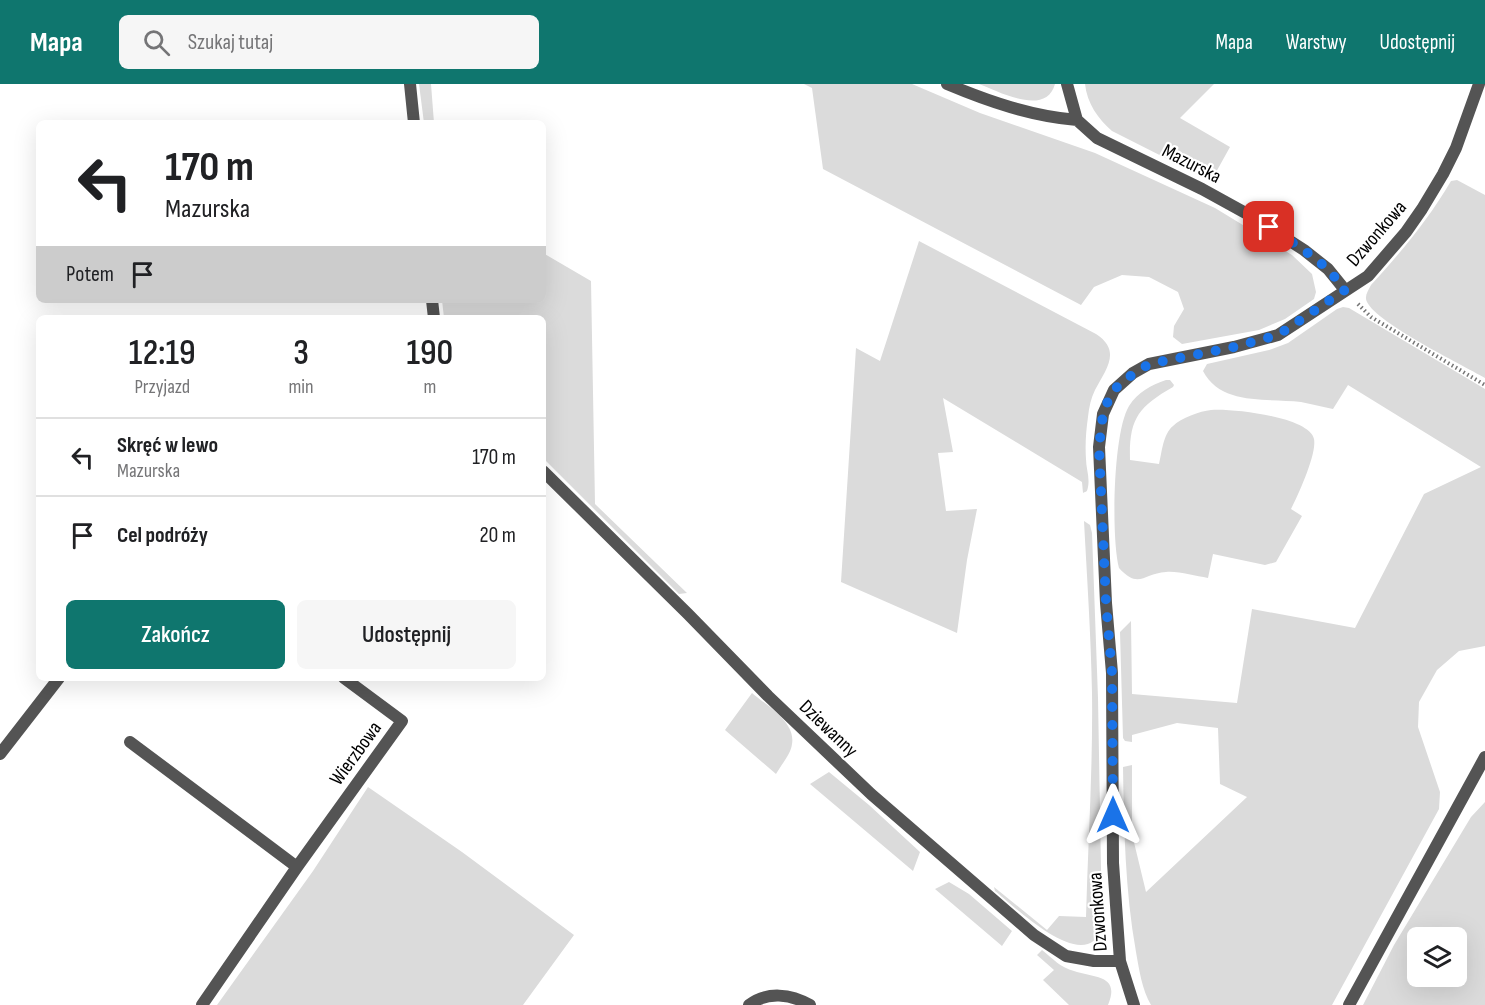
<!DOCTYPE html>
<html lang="pl">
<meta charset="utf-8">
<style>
:root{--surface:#fff;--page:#f6f6f6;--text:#202124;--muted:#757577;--line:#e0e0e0;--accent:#0f766e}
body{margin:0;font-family:"Sofia Sans Condensed",sans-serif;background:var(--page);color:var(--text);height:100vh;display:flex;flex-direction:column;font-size:22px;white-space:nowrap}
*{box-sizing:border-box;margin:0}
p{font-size:20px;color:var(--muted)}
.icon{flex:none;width:33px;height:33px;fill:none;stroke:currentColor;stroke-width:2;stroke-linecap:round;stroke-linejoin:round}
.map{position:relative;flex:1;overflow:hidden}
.side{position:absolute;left:36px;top:231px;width:510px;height:366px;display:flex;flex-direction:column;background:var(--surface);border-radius:9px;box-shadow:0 6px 24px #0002}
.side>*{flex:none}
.banner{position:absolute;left:36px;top:36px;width:510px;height:183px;border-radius:9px;box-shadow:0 6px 24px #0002;background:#fff;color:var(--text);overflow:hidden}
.fabs{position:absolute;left:1407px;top:843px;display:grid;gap:12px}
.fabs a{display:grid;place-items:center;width:60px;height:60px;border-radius:9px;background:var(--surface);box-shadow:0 6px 24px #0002;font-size:30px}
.pin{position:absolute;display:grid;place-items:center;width:51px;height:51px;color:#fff;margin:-26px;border-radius:12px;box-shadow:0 3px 9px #0006}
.me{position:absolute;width:66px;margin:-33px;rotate:0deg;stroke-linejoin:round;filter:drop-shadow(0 0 4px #0008)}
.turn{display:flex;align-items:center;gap:21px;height:126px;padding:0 30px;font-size:27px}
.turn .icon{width:78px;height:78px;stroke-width:2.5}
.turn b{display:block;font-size:42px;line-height:51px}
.then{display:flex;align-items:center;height:57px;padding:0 30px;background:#0003;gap:12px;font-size:22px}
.eta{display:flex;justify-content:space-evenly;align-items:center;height:102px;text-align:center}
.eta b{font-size:36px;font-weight:600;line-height:42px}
.button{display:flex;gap:12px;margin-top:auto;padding:12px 30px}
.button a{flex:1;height:69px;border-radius:9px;background:var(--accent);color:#fff;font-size:24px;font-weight:600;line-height:69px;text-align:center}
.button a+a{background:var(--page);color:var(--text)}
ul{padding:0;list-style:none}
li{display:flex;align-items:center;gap:18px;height:78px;padding:0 30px;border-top:2px solid var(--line)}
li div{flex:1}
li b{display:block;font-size:22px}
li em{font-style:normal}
header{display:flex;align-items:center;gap:36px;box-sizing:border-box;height:84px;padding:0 30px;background:var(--accent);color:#fff}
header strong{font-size:28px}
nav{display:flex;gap:33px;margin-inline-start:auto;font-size:21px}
.search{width:420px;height:54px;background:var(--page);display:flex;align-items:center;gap:15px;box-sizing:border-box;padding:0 21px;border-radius:9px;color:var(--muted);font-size:22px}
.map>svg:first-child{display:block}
.green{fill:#dbdbdb;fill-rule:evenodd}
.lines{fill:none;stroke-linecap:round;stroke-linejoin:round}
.path{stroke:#767676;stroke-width:4;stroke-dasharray:1.5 3;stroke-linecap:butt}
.service{stroke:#545454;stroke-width:12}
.minor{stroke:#545454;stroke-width:12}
.route{stroke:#1a73e8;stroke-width:10;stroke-dasharray:0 18}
.labels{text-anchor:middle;stroke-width:4.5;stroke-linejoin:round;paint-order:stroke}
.street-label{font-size:20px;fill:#000;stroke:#fff}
</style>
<header>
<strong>Mapa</strong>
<div class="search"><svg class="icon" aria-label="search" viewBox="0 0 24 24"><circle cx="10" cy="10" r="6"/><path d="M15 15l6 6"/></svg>Szukaj tutaj</div>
<nav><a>Mapa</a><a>Warstwy</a><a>Udostępnij</a></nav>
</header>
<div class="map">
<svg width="1485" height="921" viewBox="0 0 1485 921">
<rect width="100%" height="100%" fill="#fff"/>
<!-- green -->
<path class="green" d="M419,0h12l3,39h-10z
M804,0h108l68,29 115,40 120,55 77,47 20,19 4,18 -2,7 -29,20 -26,11 -77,14 -9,-7 1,-11 10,-17 -6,-17 -29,-15 -27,-2 -28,12 -13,18 -258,-136 -11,-81z
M979,0h76c-9,33 -55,8 -76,0z
M1085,0h129l-34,34 50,29 -15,27 -8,5 -95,-48c-14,-12 -25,-28 -27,-47z
M1457,96l28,15v183c-24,-14 -107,-54 -118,-76 -3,-6 1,-11 4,-17 31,-34 57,-65 80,-104z
M919,157l177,93c26,17 10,35 -1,56 -4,8 -6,17 -7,27 -2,14 -3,28 -2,42 0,9 4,19 2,28 -1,5 -1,4 -5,6l-1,-11 -139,-84 10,54 -15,1 8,58 31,-2 -10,51 -10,73 -116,-51 15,-234 24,13z
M543,169l48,28 4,223 92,89 -8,1 -136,-136v-140h-99l-2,-18h101z
M1343,223l6,1 136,81v257l-26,5 -22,19 -18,32 -1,25 22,65 -1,17 -107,196h-181c-9,-15 -12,-36 -15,-53 -11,-62 -12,-123 -13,-185l9,-2v69l14,58 101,-95 -27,-13 -2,-56 -41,-5 -45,12v7l-7,-1 -2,-3 -3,-106 11,-11 1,73 105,9 15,-94 103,19 69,-134 57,-27 -133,-82 -15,24c-11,-2 -21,-5 -32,-7 -33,-4 -80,4 -98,-31l4,-7 62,-14 19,-7 49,-34z
M1166,296h4l4,5 -1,2c-35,20 -44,32 -43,73l29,4c3,-12 4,-30 14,-38 8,-8 27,-15 38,-16 20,-2 99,7 103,29 3,15 -16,56 -23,70l11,7 -26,46 -11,3 -52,-11 -5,24c-13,-2 -29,-7 -42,-6 -22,1 -27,18 -47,-4 -8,-30 -6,-136 10,-162 9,-14 22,-21 37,-26z
M1084,437l6,4 2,8 6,165 4,228c-14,53 -88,-20 -107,-35l-1,-4 53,43 12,-14 27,1c2,-75 7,-149 6,-224 -1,-57 -5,-115 -8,-172z
M752,609c14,12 44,29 40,51 -1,10 -11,21 -16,30l-51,-44z
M829,688l40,33 51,47 -7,19 -103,-87z
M368,703l94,65 112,83 -51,70h-306l96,-134z
M1485,718v203h-122l31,-60 77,-128zM1418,854h38v38h-38z
M949,798l20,12 43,37 -10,15 -67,-57z
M1042,866c10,8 19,18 32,21 19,7 47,3 34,34h-39l-26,-25 11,-10 -17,-15z"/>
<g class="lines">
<!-- path -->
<path class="path" d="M1358,220l13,13 114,68"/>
<!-- service -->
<path class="service" d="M0,670l59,-76
M749,921c18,-14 42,-11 61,0
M1349,921l136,-248"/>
<!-- minor -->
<path class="minor" d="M410,0l4,39
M947,0c43,18 84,32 130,36
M1067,0l10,36 20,18 105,51 49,27 53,34 24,19 17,21
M432,216l2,18
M543,387l145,143 80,82 103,98 163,141 32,21 28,5h26
M130,658l167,125
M202,921l95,-138 105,-146 -58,-43
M1134,921l-14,-44 -7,-98 -1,-190 -6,-70 -7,-156 4,-33 11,-24 19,-17 16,-9 85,-17 44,-12 90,-59 38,-44 16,-23 21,-35 13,-26 23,-64"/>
</g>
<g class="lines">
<!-- route -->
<path class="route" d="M1113,731l-1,-142 -6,-70 -7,-156 4,-33 6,-16 11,-15 29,-19 85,-17 44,-12 67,-45 -17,-21 -24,-19 -35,-23"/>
</g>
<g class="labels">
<!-- street labels -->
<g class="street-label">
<text transform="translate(1192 79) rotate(27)" y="7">Mazurska</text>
<text transform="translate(1376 149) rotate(-49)" y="7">Dzwonkowa</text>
<text transform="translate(829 644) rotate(44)" y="7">Dziewanny</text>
<text transform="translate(355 669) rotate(-54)" y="7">Wierzbowa</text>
<text transform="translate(1097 828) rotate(-94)" y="7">Dzwonkowa</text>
</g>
</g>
</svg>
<div class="fabs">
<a><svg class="icon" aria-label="layers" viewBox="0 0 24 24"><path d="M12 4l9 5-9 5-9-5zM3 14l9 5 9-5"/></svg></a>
</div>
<div class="pin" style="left:1269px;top:143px;background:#d93025"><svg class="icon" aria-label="arrive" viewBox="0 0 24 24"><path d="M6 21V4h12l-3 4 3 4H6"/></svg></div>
<svg class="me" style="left:1113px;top:731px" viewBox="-20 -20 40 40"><path d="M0-17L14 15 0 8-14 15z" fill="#1a73e8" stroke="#fff" stroke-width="4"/></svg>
<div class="banner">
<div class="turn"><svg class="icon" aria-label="left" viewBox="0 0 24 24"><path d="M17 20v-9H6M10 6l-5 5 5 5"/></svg><div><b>170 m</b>Mazurska</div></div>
<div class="then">Potem<svg class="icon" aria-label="arrive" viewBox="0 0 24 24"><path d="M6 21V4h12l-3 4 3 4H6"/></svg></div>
</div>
<section class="side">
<div class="eta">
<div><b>12:19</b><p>Przyjazd</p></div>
<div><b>3</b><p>min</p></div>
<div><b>190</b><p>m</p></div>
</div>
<ul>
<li><svg class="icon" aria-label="left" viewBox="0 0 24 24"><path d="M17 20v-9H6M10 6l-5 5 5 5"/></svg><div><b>Skręć w lewo</b><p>Mazurska</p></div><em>170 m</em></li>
<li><svg class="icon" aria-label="arrive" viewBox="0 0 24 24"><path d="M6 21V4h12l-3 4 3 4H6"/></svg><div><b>Cel podróży</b></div><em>20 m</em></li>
</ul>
<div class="button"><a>Zakończ</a><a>Udostępnij</a></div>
</section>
</div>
